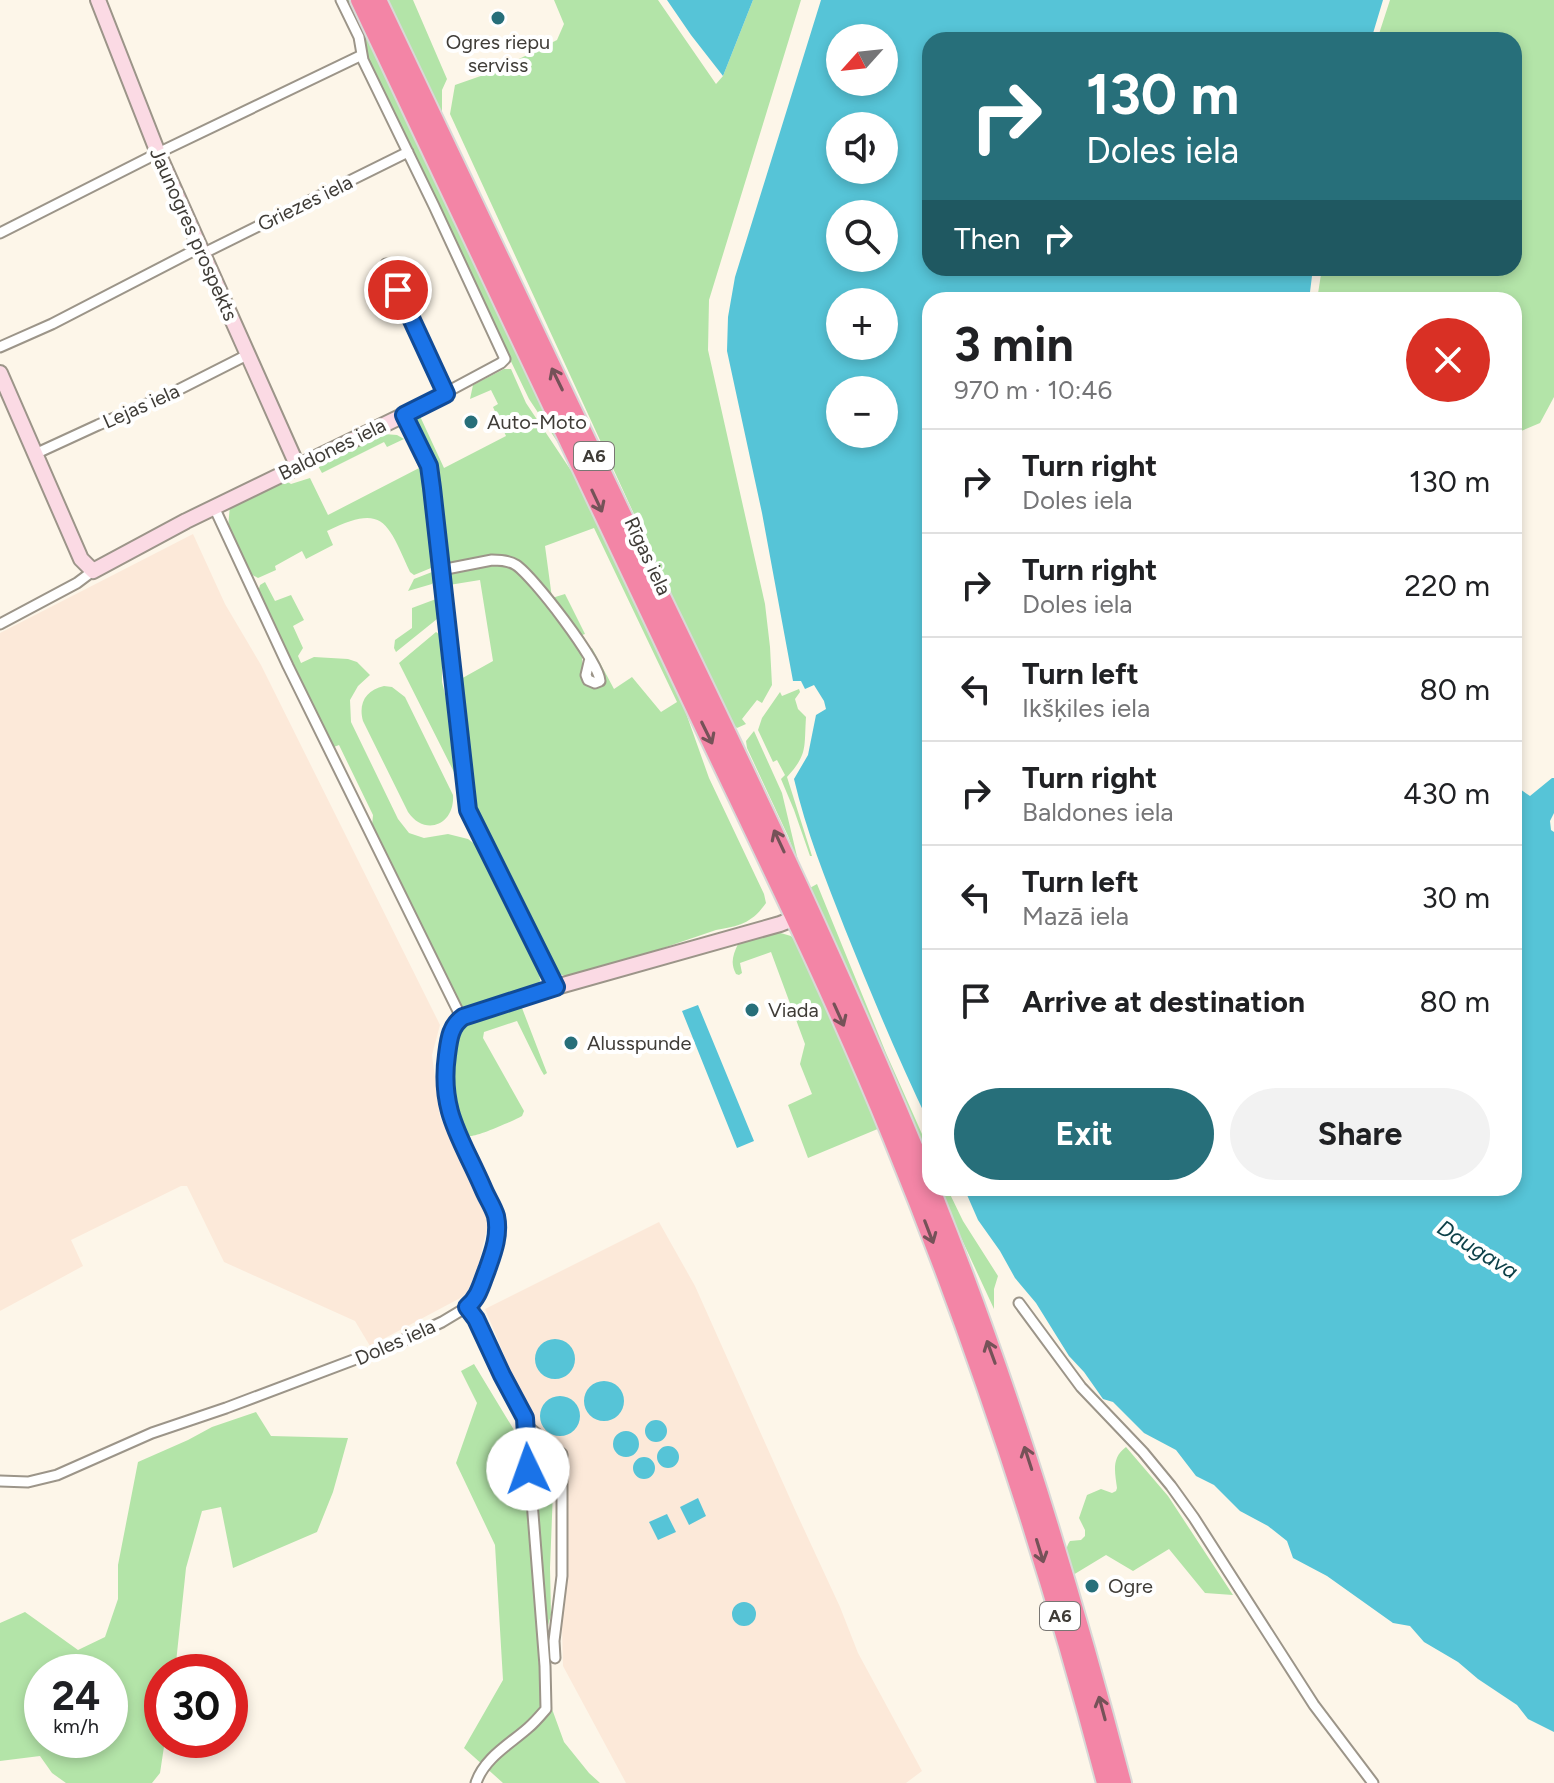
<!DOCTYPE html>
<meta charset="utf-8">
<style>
:root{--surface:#fff;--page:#f2f2f2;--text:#202124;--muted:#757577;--line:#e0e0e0;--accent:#276f7a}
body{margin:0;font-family:Figtree,sans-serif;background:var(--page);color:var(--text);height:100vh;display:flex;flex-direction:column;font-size:30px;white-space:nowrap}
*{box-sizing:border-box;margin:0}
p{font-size:26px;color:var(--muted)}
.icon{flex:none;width:44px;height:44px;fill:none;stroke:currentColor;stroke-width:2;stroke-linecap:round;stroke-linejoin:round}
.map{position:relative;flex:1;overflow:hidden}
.side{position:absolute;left:922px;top:292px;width:600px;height:904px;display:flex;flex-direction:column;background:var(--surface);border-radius:24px;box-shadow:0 4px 12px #0003}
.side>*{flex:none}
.top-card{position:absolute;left:922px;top:32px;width:600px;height:244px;border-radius:24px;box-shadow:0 4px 12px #0003;background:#276f7a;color:#fff;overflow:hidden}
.needle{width:52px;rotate:243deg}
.tools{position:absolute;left:826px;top:24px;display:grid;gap:16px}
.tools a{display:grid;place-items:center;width:72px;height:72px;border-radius:50%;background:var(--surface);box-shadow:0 4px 12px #0003;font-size:40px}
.speed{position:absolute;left:24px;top:1654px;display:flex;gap:16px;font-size:40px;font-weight:700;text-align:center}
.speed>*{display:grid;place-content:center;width:104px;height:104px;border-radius:50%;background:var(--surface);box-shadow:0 4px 12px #0003;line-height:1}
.speed small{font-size:20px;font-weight:400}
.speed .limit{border:12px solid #d22;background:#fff;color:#111}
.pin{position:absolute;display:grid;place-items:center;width:68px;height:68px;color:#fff;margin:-34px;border:4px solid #fff;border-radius:50%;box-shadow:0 2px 8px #0007}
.me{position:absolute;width:88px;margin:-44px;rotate:357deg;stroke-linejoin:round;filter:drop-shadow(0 0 6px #0008)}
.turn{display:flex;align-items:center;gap:28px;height:168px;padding:0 32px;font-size:36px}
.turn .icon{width:104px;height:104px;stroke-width:2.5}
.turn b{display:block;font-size:56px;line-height:68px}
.then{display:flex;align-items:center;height:76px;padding:0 32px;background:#0003;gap:16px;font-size:30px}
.round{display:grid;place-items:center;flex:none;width:84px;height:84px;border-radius:42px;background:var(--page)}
.summary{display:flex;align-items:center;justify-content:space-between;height:136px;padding:0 32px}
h1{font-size:48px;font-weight:700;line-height:60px}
.primary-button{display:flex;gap:16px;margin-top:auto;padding:16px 32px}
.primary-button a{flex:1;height:92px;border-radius:48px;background:var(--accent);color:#fff;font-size:32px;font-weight:700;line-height:92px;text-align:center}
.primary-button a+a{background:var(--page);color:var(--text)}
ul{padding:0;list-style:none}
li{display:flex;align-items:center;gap:24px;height:104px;padding:0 32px;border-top:2px solid var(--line)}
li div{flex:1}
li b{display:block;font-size:30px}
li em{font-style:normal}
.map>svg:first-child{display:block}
.industrial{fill:#fce9d9}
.green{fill:#b3e4a8;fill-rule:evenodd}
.water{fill:#56c4d7;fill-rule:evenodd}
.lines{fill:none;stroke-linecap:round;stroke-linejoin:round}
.street-casing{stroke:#9c9589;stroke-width:13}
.secondary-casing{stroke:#9c9589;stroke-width:18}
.highway-casing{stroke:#d9d8d7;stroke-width:22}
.street{stroke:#fff;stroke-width:9}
.secondary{stroke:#fbdae4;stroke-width:14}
.highway{stroke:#f385a6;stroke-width:18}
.oneway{stroke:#755258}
.route-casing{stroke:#114b97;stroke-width:20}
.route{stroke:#1a73e8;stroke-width:14}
.poi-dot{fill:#276f7a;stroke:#fff;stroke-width:3}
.labels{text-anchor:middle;stroke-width:8;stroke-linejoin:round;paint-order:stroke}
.shield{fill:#fff;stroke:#797673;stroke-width:2}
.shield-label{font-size:18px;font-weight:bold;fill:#3f3c37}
.poi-label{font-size:20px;fill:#3f3c37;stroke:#fff;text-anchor:start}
.street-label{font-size:20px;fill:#3f3c37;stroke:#fff}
.water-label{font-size:22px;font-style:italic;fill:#0d4048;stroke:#fff}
</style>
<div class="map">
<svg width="1554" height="1783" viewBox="0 0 1554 1783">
<rect width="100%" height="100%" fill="#fdf6e9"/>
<!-- industrial -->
<path class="industrial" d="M193,534l32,70 36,61 179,360 -8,30 8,62 49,102 -11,48 -12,28 -96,51 -15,-25 -131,-59 -37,-76h-6l-110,54 12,26 -83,45v-678z
M659,1222l36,64 101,226 44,95 18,46 64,118 -16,12h-280l-63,-117 -5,-205 -24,-34 -49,-118z"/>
<!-- green -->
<path class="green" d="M345,0h8l225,473 -49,-74 -162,-338z
M386,0h27l34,79 -5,11v27z
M554,0h104l58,84 7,-8 30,-76h48l-92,300 -1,50 57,254 5,43 2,38 -10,18 -5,-3 -15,19 4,5 -9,4 -5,-4 -6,-10 -276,-600 5,-29 40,-14 62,-31 7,-16z
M1390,0h164v397l-14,26 -26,11v-134h-197l5,-32h192v-228h-137z
M504,369h7l15,34 48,72 25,51 82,173 28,79 55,116 2,9c-14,20 -26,23 -50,27l-141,48 -17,-4 -8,-7 -75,-154 -16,-133 34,-19 -13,-81 -31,5 -1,-11 5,-3c28,-6 48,-16 72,6 14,18 48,52 55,72 6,15 -4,30 14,39l7,-2 4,-4 -16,-33 3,-1 22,41 18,-12 29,35 16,-10 -83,-174 -49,18 7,52 13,-4 20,40 -3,1 -24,-25 -23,-31 -18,-17 -20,-5 -46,8 -7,-5 -11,-102 -13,-24 -4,-14 1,-5 2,-1 25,54 62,-32 -13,-29 5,-3 -7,-14 -21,9 3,-14z
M384,434l13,1 7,4 -17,8 -3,-5 -62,31 -5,-9 52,-26z
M423,466l10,99 -2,3 -17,7 -4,-3c-23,-50 -26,-69 -83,-41l6,14 -27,14 -4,-8 -27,15 1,4 -18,8 -9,-5 -21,-45 2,-23 53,-26 8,5 19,-6 18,37z
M432,572l3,1v7l-3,4 -24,7 6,-12z
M265,582l10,19 16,-6 13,25 -11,6 10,22 -5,8 3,7 13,-6 34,2 9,3 13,13 -12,11 -8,14 1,22 47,97 11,14 15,5 24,-4 20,5 12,9 59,118 1,15 -7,9 -59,18 -9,1 -4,-2 -89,-181 1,-11 -34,-70 -5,2 -35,-67 -41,-88 2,-7z
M436,599l4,9 -3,11 -41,33 -2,-4 1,-8 17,-12v-20z
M436,632l6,4v46l9,36 9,66 -61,-121z
M384,686l8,1 13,10 48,98c2,30 -28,42 -45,17l-45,-91c-5,-18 3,-31 21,-35z
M799,689l1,3 -5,7 3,10 8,8c-2,31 2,37 -19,60l25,79h-2l-16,-46 -13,-31 4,-4 -8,-15 -4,2 -15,-32 4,-12 18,-26 2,4z
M754,731l28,62 18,76 -12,-33 -41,-88 -1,-7z
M817,884l69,169 44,99v19l-122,-282z
M777,932l14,4 11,13 78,179 -72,30 -20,-53 24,-11 -12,-30 5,-20 -34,-92 -31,11 2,10 -3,2 -3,-1c-6,-11 -3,-19 2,-30z
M518,1006l4,2 25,65 -3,2 -3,-5 -24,-49 -33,11 -1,6 41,73 -2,5c-7,4 -45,21 -52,20 -25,-7 -20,-89 -9,-106 12,-16 39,-20 57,-24z
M938,1188h9l16,33 35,55 -4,13v20z
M474,1364l40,66 40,35 -4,103 1,47 -13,45 10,38 16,44 25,31 11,10h-97l-39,-35 39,-68 -8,-135 -39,-82 21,-60 -16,-32z
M256,1412l15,24 77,2 -15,54 -16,40 -84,36 -12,-61 -19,4 -16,57 -11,104h-13v68h3l-5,33 -8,10h-86l-14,-10 -12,-17 -40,5v-138l25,-11 53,38 27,-13 13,-38v-34l20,-103 50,-22 24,-13zM42,1672h68v68h-68z
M1126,1447l42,49 65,99 -28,-2 -36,-44 -36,22 -27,-16 -33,20c-4,-11 -11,-23 -3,-34l11,-1 4,-4v-6l-6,-12 8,-23 14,-6 11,4 4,-2 1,-3c-2,-16 -6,-30 9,-41z"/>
<!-- water -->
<path class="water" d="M667,0h86l-30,76 -32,-41z
M821,0h562l-12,40h-441v228h383l-4,32h-379v825c-31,-64 -58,-129 -85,-196 -19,-49 -39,-98 -51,-150l14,-24 8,-40 10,-6 -2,-8 -10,-16 -9,4 -4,-8h-8l-31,-168 -35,-162 1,-34 7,-40zM840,38h44v44h-44zM840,126h44v44h-44zM884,214v44h-44v-44zM840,302h44v44h-44zM840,390h44v44h-44z
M1552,778h2v35l-4,8 1,9 3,2v900l-26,-13 -11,-14 -39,-26 -20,-17 -34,-20 -14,-16 -17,-3 -66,-47 -34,-18 -6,-17 -19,-15 -28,-15 -26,-26 -18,-9 -20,-26 -32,-17 -31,-31 -10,-3 -19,-27 -15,-16 -33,-53 -21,-25 -15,-27 -22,-31 -14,-32h550v-403l16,11z
M698,1005l56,136 -17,7 -55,-137z
M535 1359a20 20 0 1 1 40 0a20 20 0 1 1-40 0Z
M584 1401a20 20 0 1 1 40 0a20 20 0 1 1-40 0Z
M540 1416a20 20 0 1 1 40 0a20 20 0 1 1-40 0Z
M645 1431a11 11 0 1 1 22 0a11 11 0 1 1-22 0Z
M613 1444a13 13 0 1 1 26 0a13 13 0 1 1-26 0Z
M657 1457a11 11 0 1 1 22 0a11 11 0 1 1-22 0Z
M633 1468a11 11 0 1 1 22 0a11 11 0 1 1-22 0Z
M698,1498l8,18 -17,9 -9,-18z
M667,1514l9,18 -18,8 -9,-18z
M732 1614a12 12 0 1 1 24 0a12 12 0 1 1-24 0Z"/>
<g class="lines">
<defs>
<path id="street" d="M341,0l18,37 4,23 71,146 71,153 -4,4 -97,52
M0,233l158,-80 204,-98
M202,254l206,-102
M386,264l60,130
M0,347l52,-23 147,-76
M35,454l63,-29 72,-31 77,-39
M214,507l74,159 170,345 5,6
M441,570l51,-10c8,0 18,1 24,5 17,11 83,97 84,116l-5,2 -7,-3 -2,-5 4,-17
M0,624l77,-41 16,-12
M1019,1303l62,84 62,65 28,34 23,32 120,187 59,78
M467,1307l9,12 26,56 23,43 1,7 36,29v122l-8,65 1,17
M0,1481l28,1 29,-7 95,-42 74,-25 167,-63 49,-23 25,-15 9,-8 15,-42 5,-16 1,-15 -5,-21 -37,-75 -8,-26 -2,-14 3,-44 3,-14 6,-11 6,-4 93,-30
M476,1783c8,-25 34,-39 52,-55 7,-6 12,-12 18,-19l-1,-43 -19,-241"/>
<path id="secondary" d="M98,0l60,153 139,312
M0,373l81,186 12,12 93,-50 218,-106 25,51 39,344 88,177 224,-63 23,-9"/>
<path id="highway" d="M360,0c110,231 219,463 329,695 69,146 142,292 203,442 86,210 156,426 214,646
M377,0c91,194 184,387 276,580 99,204 197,409 282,620 76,190 135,385 187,583"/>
</defs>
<!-- street casing -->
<use href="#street" class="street-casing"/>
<!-- secondary casing -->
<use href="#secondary" class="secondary-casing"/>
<!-- highway casing -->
<use href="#highway" class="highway-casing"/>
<!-- street -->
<use href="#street" class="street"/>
<!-- secondary -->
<use href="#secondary" class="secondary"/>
<!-- highway -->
<use href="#highway" class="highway"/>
</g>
<!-- one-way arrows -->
<defs><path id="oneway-shaft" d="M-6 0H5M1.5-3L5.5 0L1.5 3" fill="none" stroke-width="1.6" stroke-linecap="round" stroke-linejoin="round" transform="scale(2)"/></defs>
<g class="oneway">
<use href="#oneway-shaft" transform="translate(557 379) rotate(-116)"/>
<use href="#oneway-shaft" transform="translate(597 501) rotate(65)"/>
<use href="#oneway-shaft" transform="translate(707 733) rotate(64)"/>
<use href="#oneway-shaft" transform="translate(779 841) rotate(-115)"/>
<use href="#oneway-shaft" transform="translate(839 1015) rotate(66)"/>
<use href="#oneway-shaft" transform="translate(929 1232) rotate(69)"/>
<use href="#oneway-shaft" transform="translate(991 1352) rotate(-110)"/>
<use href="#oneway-shaft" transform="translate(1028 1458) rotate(-108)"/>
<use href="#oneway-shaft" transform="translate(1040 1551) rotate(73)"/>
<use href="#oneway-shaft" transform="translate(1102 1708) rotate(-105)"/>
</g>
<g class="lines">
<defs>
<path id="route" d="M398,290l48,104 -42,21 25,51 3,22 36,322 88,177 -93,30c-13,9 -14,23 -16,38 -8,57 15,84 36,133 4,10 10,18 13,28 4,19 -3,37 -9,54 -6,15 -8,27 -20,37l9,12 26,56 23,43 3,51"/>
</defs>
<!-- route casing -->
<use href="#route" class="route-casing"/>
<!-- route -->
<use href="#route" class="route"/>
</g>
<!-- markers -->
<g class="poi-dot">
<circle cx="498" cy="18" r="8"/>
<circle cx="471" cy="422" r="8"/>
<circle cx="752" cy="1010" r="8"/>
<circle cx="571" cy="1043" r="8"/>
<circle cx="1092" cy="1586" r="8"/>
</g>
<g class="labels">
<!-- shield labels -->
<g class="shield">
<rect x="574" y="442" width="40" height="28" rx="6"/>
<rect x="1040" y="1602" width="40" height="28" rx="6"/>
</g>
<g class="shield-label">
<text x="594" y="462">A6</text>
<text x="1060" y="1622">A6</text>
</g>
<!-- poi labels -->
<g class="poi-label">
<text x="498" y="49" text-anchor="middle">Ogres riepu<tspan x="498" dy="23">serviss</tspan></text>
<text x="487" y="429">Auto-Moto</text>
<text x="768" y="1017">Viada</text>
<text x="587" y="1050">Alusspunde</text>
<text x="1108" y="1593">Ogre</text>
</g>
<!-- street labels -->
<g class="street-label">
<text transform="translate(305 203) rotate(-26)" y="7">Griezes iela</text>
<text transform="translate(194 234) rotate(66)" y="7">Jaunogres prospekts</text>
<text transform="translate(141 406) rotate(-24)" y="7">Lejas iela</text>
<text transform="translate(332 449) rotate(-26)" y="7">Baldones iela</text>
<text transform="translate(648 556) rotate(65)" y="7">Rīgas iela</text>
<text transform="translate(395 1342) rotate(-24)" y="7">Doles iela</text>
</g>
<!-- water labels -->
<g class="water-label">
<text transform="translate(1478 1249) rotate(32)" y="8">Daugava</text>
</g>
</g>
</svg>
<div class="tools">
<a><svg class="needle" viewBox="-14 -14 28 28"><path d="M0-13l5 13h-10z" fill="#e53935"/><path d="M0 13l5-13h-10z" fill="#757577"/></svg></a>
<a><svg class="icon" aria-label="sound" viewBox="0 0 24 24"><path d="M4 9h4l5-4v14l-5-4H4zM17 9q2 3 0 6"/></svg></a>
<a><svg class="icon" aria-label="search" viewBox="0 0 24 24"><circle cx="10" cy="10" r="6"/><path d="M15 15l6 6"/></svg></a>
<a>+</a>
<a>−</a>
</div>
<div class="speed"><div>24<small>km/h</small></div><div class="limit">30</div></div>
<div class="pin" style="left:398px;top:290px;background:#d93025"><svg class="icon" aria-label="arrive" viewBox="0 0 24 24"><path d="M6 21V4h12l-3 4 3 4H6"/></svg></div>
<svg class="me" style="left:528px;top:1469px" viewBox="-20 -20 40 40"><circle r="19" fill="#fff"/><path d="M0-13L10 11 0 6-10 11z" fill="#1a73e8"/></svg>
<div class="top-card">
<div class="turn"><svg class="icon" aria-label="right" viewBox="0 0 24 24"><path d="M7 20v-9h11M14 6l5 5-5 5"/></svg><div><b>130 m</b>Doles iela</div></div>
<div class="then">Then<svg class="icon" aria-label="right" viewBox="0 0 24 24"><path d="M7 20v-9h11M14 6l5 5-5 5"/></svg></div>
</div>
<section class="side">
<div class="summary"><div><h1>3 min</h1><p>970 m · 10:46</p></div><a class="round" style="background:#d93025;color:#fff"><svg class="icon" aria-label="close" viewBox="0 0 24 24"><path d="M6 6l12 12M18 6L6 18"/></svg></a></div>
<ul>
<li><svg class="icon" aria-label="right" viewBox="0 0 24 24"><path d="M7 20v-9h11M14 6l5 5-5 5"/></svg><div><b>Turn right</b><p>Doles iela</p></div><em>130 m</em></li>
<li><svg class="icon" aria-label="right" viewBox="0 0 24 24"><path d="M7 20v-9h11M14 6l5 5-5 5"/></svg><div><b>Turn right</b><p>Doles iela</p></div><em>220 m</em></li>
<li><svg class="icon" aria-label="left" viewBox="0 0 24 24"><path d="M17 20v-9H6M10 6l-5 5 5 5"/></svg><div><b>Turn left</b><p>Ikšķiles iela</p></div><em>80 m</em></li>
<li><svg class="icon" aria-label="right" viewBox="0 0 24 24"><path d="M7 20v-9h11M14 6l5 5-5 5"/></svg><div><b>Turn right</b><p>Baldones iela</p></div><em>430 m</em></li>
<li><svg class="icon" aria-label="left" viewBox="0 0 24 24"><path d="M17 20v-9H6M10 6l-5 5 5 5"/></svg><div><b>Turn left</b><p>Mazā iela</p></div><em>30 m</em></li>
<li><svg class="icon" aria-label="arrive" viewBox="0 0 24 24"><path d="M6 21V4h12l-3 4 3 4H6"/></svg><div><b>Arrive at destination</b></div><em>80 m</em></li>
</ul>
<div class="primary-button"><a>Exit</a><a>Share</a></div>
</section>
</div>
